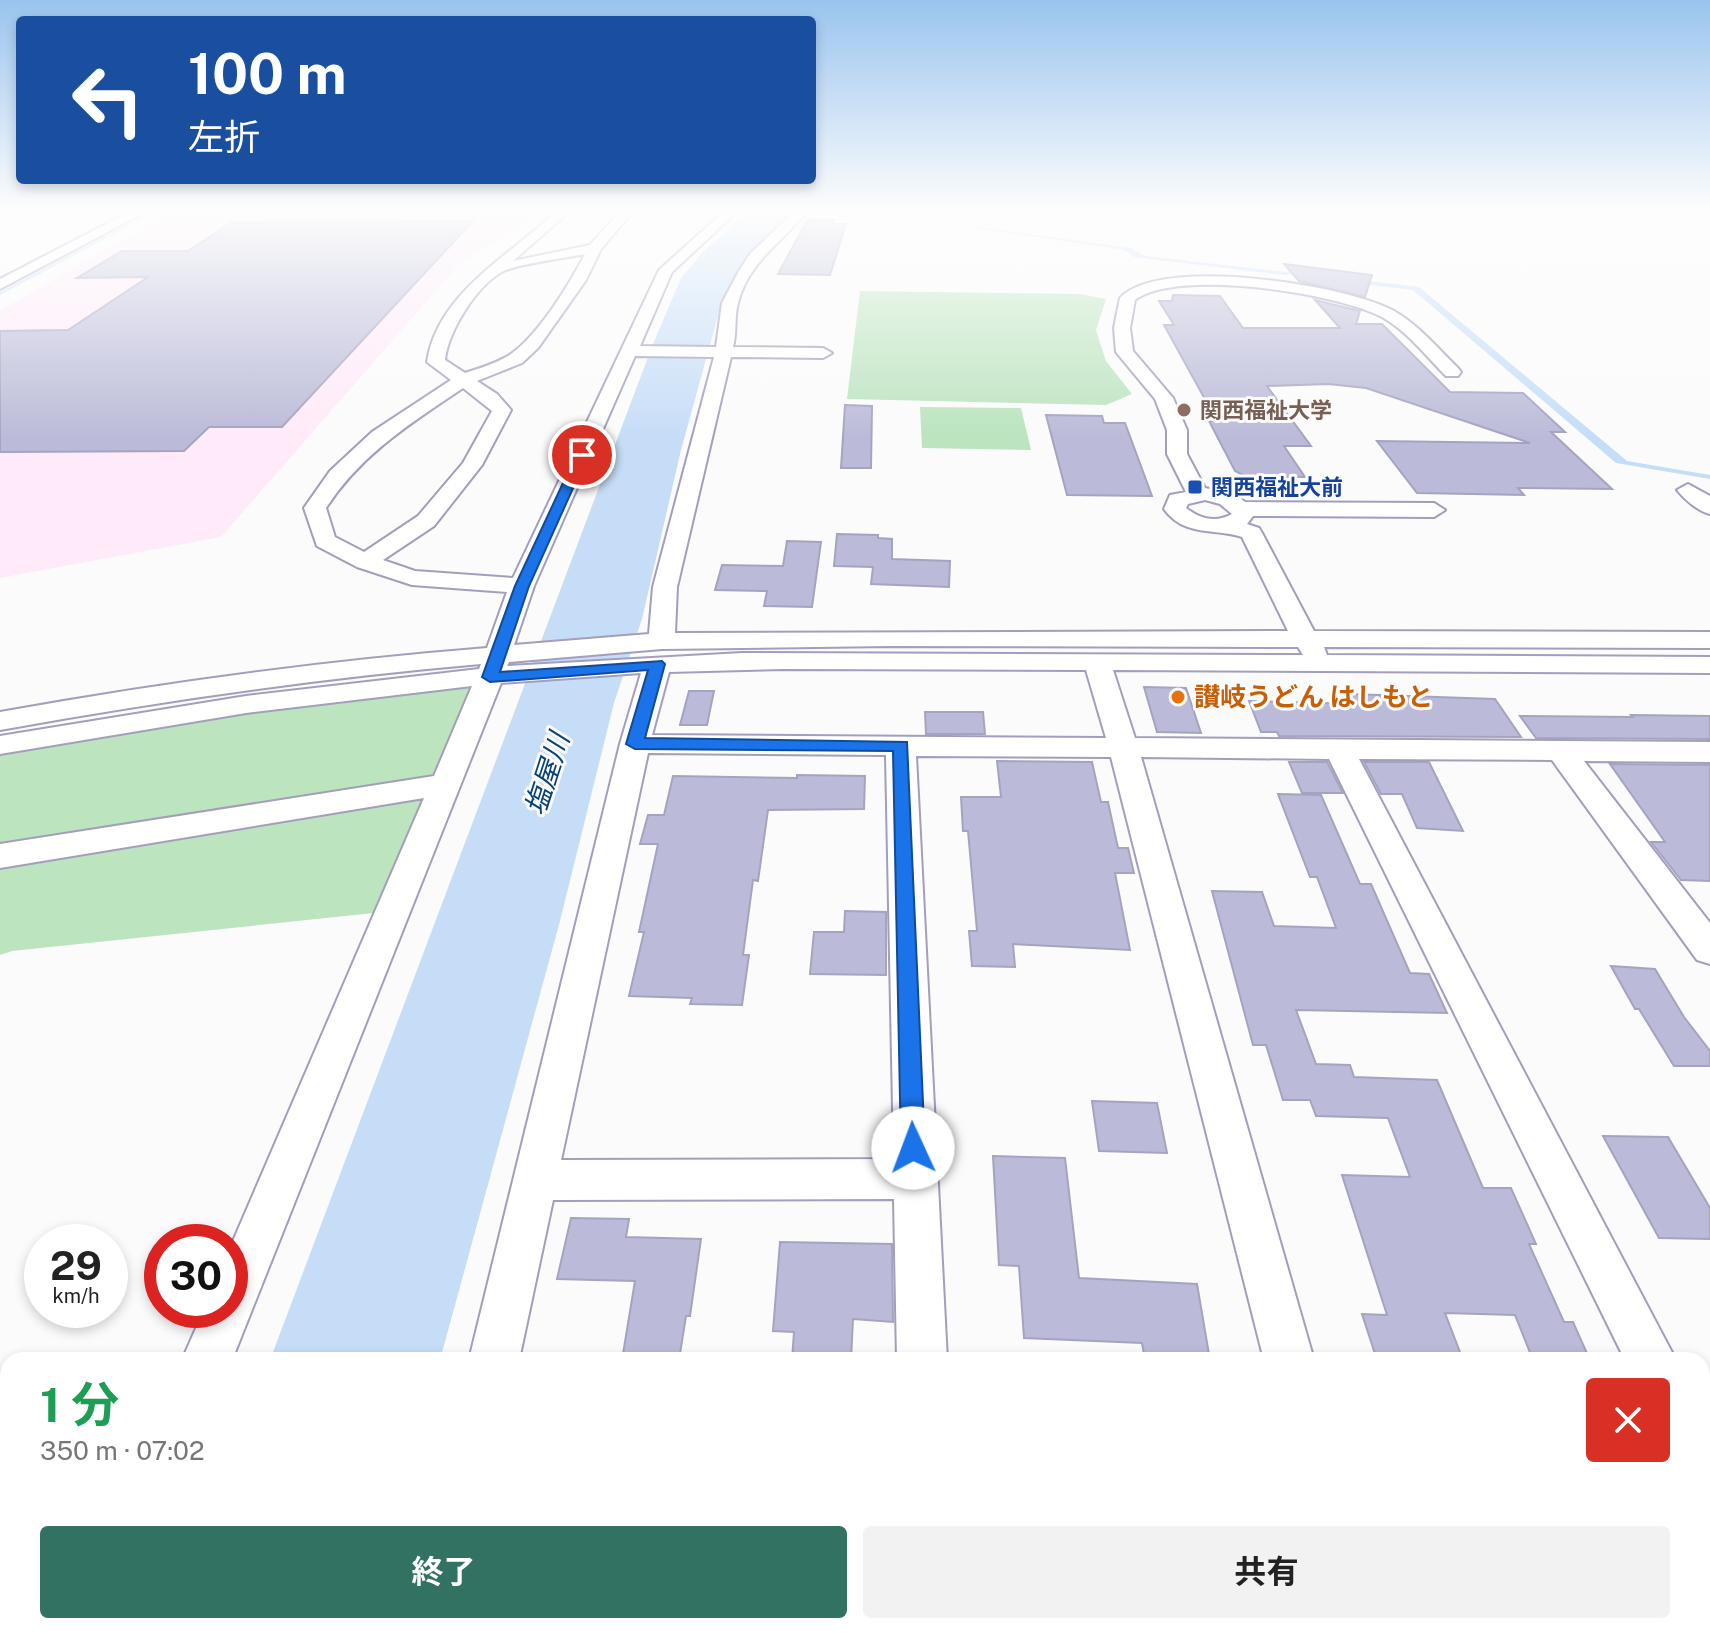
<!DOCTYPE html>
<html lang="ja">
<meta charset="utf-8">
<style>
:root{--surface:#fff;--page:#f2f2f2;--text:#222;--muted:#767676;--accent:#317262}
body{margin:0;font-family:"Public Sans","Noto Sans JP",sans-serif;background:var(--page);color:var(--text);height:100vh;display:flex;flex-direction:column;font-size:30px;white-space:nowrap}
*{box-sizing:border-box;margin:0}
p{font-size:26px;color:var(--muted)}
.icon{flex:none;width:44px;height:44px;fill:none;stroke:currentColor;stroke-width:2;stroke-linecap:round;stroke-linejoin:round}
.map{position:relative;flex:1;overflow:hidden}
.sheet{position:absolute;left:0px;top:1352px;width:1710px;height:282px;display:flex;flex-direction:column;background:var(--surface);border-radius:24px 24px 0 0;box-shadow:0 4px 12px #0003}
.sheet>*{flex:none}
.guide{position:absolute;left:16px;top:16px;width:800px;height:168px;border-radius:8px;box-shadow:0 4px 12px #0003;background:#1a4fa0;color:#fff;overflow:hidden}
.speed{position:absolute;left:24px;top:1224px;display:flex;gap:16px;font-size:40px;font-weight:700;text-align:center}
.speed>*{display:grid;place-content:center;width:104px;height:104px;border-radius:50%;background:var(--surface);box-shadow:0 4px 12px #0003;line-height:1}
.speed small{font-size:20px;font-weight:400}
.speed .limit{border:12px solid #d22;background:#fff;color:#111}
.pin{position:absolute;display:grid;place-items:center;width:68px;height:68px;color:#fff;margin:-34px;border:4px solid #fff;border-radius:50%;box-shadow:0 2px 8px #0007}
.me{position:absolute;width:88px;margin:-44px;rotate:358deg;stroke-linejoin:round;filter:drop-shadow(0 0 6px #0008)}
.turn{display:flex;align-items:center;gap:28px;height:168px;padding:0 40px;font-size:36px}
.turn .icon{width:104px;height:104px;stroke-width:2.5}
.turn b{display:block;font-size:56px;line-height:68px}
.round{display:grid;place-items:center;flex:none;width:84px;height:84px;border-radius:8px;background:var(--page)}
.headline{display:flex;align-items:center;justify-content:space-between;height:136px;padding:0 40px}
h1{font-size:48px;font-weight:700;line-height:60px;color:#1e9e55}
.primary-button{display:flex;gap:16px;margin-top:auto;padding:16px 40px}
.primary-button a{flex:1;height:92px;border-radius:8px;background:var(--accent);color:#fff;font-size:32px;font-weight:700;line-height:92px;text-align:center}
.primary-button a+a{background:var(--page);color:var(--text)}
.map>svg:first-child{display:block}
.industrial{fill:#ffeaf9}
.green{fill:#bbe4bf}
.water{fill:#c6ddf7}
.lines{fill:none;stroke-linecap:round;stroke-linejoin:round}
.stream{fill:#c6ddf7;fill-rule:evenodd}
.building{fill:#bbbbd9;stroke:#a4a3c0;stroke-width:2}
.minor-casing{stroke:#a39ebb;stroke-width:4}
.minor{fill:#fff;fill-rule:evenodd}
.route{fill:#1a73e8;stroke:#114b97;stroke-width:2}
.education-dot{fill:#8d6e63;stroke:#fbfbfb;stroke-width:3}
.transit-dot{fill:#1a4fb4;stroke:#fbfbfb;stroke-width:3}
.food-dot{fill:#e8710a;stroke:#fbfbfb;stroke-width:3}
.labels{text-anchor:middle;stroke-width:6;stroke-linejoin:round;paint-order:stroke}
.far-education-label{font-size:22px;font-weight:bold;fill:#785e54;stroke:#fbfbfb;text-anchor:start}
.far-transit-label{font-size:22px;font-weight:bold;fill:#164399;stroke:#fbfbfb;text-anchor:start}
.food-label{font-size:26px;font-weight:bold;fill:#c56008;stroke:#fbfbfb;text-anchor:start}
.water-label{font-size:28px;font-style:italic;fill:#074274;stroke:#fbfbfb}
</style>
<div class="map">
<svg width="1710" height="1633" viewBox="0 0 1710 1633">
<rect width="100%" height="100%" fill="#fbfbfb"/>
<!-- industrial -->
<path class="industrial" d="M178,209h371l-88,53 -240,275 -221,41v-267z"/>
<!-- green -->
<path class="green" d="M860,291l219,3 27,5 -10,31 10,31 26,33 -26,11 -259,-6z
M920,407l101,1 10,42 -109,-2z
M490,677l-97,234 -381,40 -12,4v-210z"/>
<!-- water -->
<path class="water" d="M752,209h43c-35,34 -60,56 -76,103l-38,138 -39,169 -28,84 -54,218 -120,439h-170l383,-1016 28,-66 22,-26z
M845,209l286,39 14,8 149,17 -9,2 -151,-18 -9,-7z
M1308,274l111,13 208,174 83,14v4l-94,-16 -203,-173 -102,-12z
M171,1626h196l-2,7h-197z"/>
<g class="lines">
<!-- stream -->
<path class="stream" d="M156,209h5l-161,86v-3z"/>
</g>
<!-- building -->
<path class="building" d="M808,219l26,1 -1,4h13l-16,51 -52,-1z
M473,221l-191,206h-73l-25,24 -184,1v-121l68,-1 80,-53 -71,1 45,-27h66l44,-29z
M1284,264l88,11 -7,22 -66,-16z
M1173,295l47,1 23,32h97l-25,-28 45,11 -4,13h26l68,68 73,1 42,39h-14l61,57 -94,-1 6,7 -107,-2 -40,-52 153,2 -164,-55 -38,-4 -61,2 44,60h-27l21,31 -60,-1 -10,-5 -26,-50h8l-53,-96h10l-15,-24h13z
M845,405l27,1 -1,62h-30z
M1046,415l56,1 2,7h21l27,73 -85,-1z
M837,534l41,1v3l14,1v20l58,2 -1,26 -78,-3 2,-17 -39,-1z
M787,541l34,1 -9,65 -48,-1 3,-15 -52,-1 7,-25 61,1z
M1144,687l42,1 15,45 -44,-1z
M689,691h25l-7,34h-27z
M1349,694l146,5 26,38 -242,-1 -2,-4h-16l-12,-31 105,3z
M925,712h58l2,22h-59z
M1631,715l79,1v23l-174,-1 -16,-22 113,1z
M997,761l95,1 9,40h7l10,46h10l6,25h-19l15,77 -117,-6 2,23 -43,-1 -3,-35h8l-9,-100h-5l-2,-34h40z
M1289,762h38l16,31h-41z
M1364,762h65l34,69 -46,-3 -15,-34h-21z
M1610,764l100,1v116l-29,-1 -30,-38h14z
M797,775l68,1 -1,33 -96,1 -10,71 -5,-1 -10,75h6l-7,50 -52,-1 2,-6 -63,-2 15,-64h-5l19,-88h-18l8,-29h16l9,-39 124,2z
M1278,794l43,1 39,89h11l39,89 19,1 18,39 -151,-3 20,54 34,1 4,12 83,3 46,108h28l25,56h-7l35,78h9l17,38h-57l-18,-45 -70,-2 18,47h-86l-15,-46 25,1 -45,-140 68,2 -22,-59 -72,-2 -6,-16h-27l-17,-55h-13l-41,-154 50,1 12,34 62,2 -19,-51h-7z
M845,911l41,1v63l-76,-1 4,-42h30z
M1611,966l44,3 29,48 26,34v15h-36l-35,-57h-4z
M1092,1101l65,2 10,50 -68,-2z
M1603,1136l65,1 42,71v31l-51,-1z
M993,1156l72,2 14,120 118,6 13,76h-65l-3,-17 -118,-5 -5,-72 -20,-1z
M571,1218l58,1 -3,18 75,2 -11,77h-4l-7,44h-57l13,-79 -78,-2z
M780,1242l112,2 1,78 -40,-3 -2,41h-59l2,-28 -21,-1z"/>
<g class="lines">
<defs>
<path id="minor" d="M135,209h16l-151,80v-10z
M559,209h13l-59,52 77,-16 32,-36h13l-34,40 -15,31 -48,68 -16,15 -45,18 20,13 14,16 -29,55 -48,61 -51,34 32,11 98,7 146,-308 68,-61h13l-68,63 -32,74 76,1 6,-44 17,-32 11,-17 47,-45h13c-25,30 -62,53 -72,94 -4,14 -1,30 -5,44l90,1 9,5 -9,5 -92,-1 -54,230 -2,46 613,-2 -46,-94c-28,-9 -58,0 -78,-28l6,-14 16,-3 -19,-38v-24l-12,-31 -39,-47 -2,-24 6,-30c40,-43 226,-13 274,13 25,14 44,38 64,57l3,4 -3,4h-12c-20,-20 -39,-45 -64,-59 -45,-24 -205,-49 -247,-17l-5,28 3,23 40,47 14,32v24l18,34 30,6 10,8 189,1 11,7 -11,7 -181,-1 -6,8 12,4 3,5 52,98 396,1v16l-386,-1 3,8 383,2v16l-597,-3 22,68 575,4v20l-126,-1 126,162v41l-13,-4 -145,-200 -193,-1 317,601h-51l-296,-601 -188,-2 173,603h-50l-153,-603 -195,-1 31,604h-50l-3,-161 -341,1 -34,160h-50l151,-616 21,-71 -140,10 -269,677h-50l22,-50h26v-62l194,-450 -424,70v-24l434,-68 38,-90 -226,27 -246,41v-18l246,-40 233,-27 2,-5c-162,14 -321,37 -481,66v-18c162,-29 323,-51 487,-64l20,-56 -95,-7 -55,-18 -40,-21 -13,-38 26,-37 42,-39 79,-52 -24,-18c11,-71 85,-107 132,-153zM585,254c-16,31 -46,80 -74,100 -13,9 -31,14 -46,19l-20,-13c3,-28 30,-72 55,-87 13,-9 67,-15 85,-19zM635,356l79,1 -61,230 -4,47 -135,11 20,-59zM463,388l29,23 -29,52 -45,53 -54,36 -29,-15 -9,-29c35,-54 85,-85 137,-120zM1205,500l15,4 12,10c-16,9 -32,5 -46,-6l2,-4zM890,646l408,1 5,8 -561,-2 -235,13 2,-4 153,-13zM784,669l302,1 20,68 -454,-3 17,-63zM648,753l238,2 8,404 -333,1z
M1688,484l22,12v18c-12,-3 -25,-14 -33,-24z
M1702,1434l8,3v66l-8,-4z
M68,1626h58l-3,7h-58z
M403,1626h58l-2,7h-58z
M905,1626h58v7h-58z
M1332,1626h58l2,7h-58z"/>
</defs>
<!-- minor casing -->
<use href="#minor" class="minor-casing"/>
<!-- minor -->
<use href="#minor" class="minor"/>
</g>
<!-- sky -->
<linearGradient id="sky" x2="0" y2="1"><stop stop-color="#9ac4ee"/><stop offset="0.48" stop-color="#fdfdfd"/><stop offset="1" stop-color="#fdfdfd" stop-opacity="0"/></linearGradient>
<rect width="1710" height="438" fill="url(#sky)"/>
<!-- route -->
<path class="route" d="M582,452l6,3 -59,131 -29,86 162,-11 3,3 -20,74 262,4 18,406 -4,8 -8,3 -9,-3 -3,-8 -8,-397 -258,-2 -9,-5 22,-74 -158,12 -8,-5 33,-91 61,-131z"/>
<!-- markers -->
<circle class="education-dot" cx="1184" cy="410" r="8"/>
<rect class="transit-dot" x="1187" y="479" width="16" height="16" rx="4"/>
<circle class="food-dot" cx="1178" cy="697" r="8"/>
<g class="labels">
<!-- far-education labels -->
<g class="far-education-label">
<text x="1200" y="418">関西福祉大学</text>
</g>
<!-- far-transit labels -->
<g class="far-transit-label">
<text x="1211" y="495">関西福祉大前</text>
</g>
<!-- food labels -->
<g class="food-label">
<text x="1194" y="706">讃岐うどん はしもと</text>
</g>
<!-- water labels -->
<g class="water-label">
<text transform="translate(547 774) rotate(-72)" y="10">塩屋川</text>
</g>
</g>
</svg>
<div class="speed"><div>29<small>km/h</small></div><div class="limit">30</div></div>
<div class="pin" style="left:582px;top:455px;background:#d93025"><svg class="icon" aria-label="arrive" viewBox="0 0 24 24"><path d="M6 21V4h12l-3 4 3 4H6"/></svg></div>
<svg class="me" style="left:913px;top:1148px" viewBox="-20 -20 40 40"><circle r="19" fill="#fff"/><path d="M0-13L10 11 0 6-10 11z" fill="#1a73e8"/></svg>
<div class="guide">
<div class="turn"><svg class="icon" aria-label="left" viewBox="0 0 24 24"><path d="M17 20v-9H6M10 6l-5 5 5 5"/></svg><div><b>100 m</b>左折</div></div>
</div>
<section class="sheet">
<div class="headline"><div><h1>1 分</h1><p>350 m · 07:02</p></div><a class="round" style="background:#d93025;color:#fff"><svg class="icon" aria-label="close" viewBox="0 0 24 24"><path d="M6 6l12 12M18 6L6 18"/></svg></a></div>
<div class="primary-button"><a>終了</a><a>共有</a></div>
</section>
</div>
